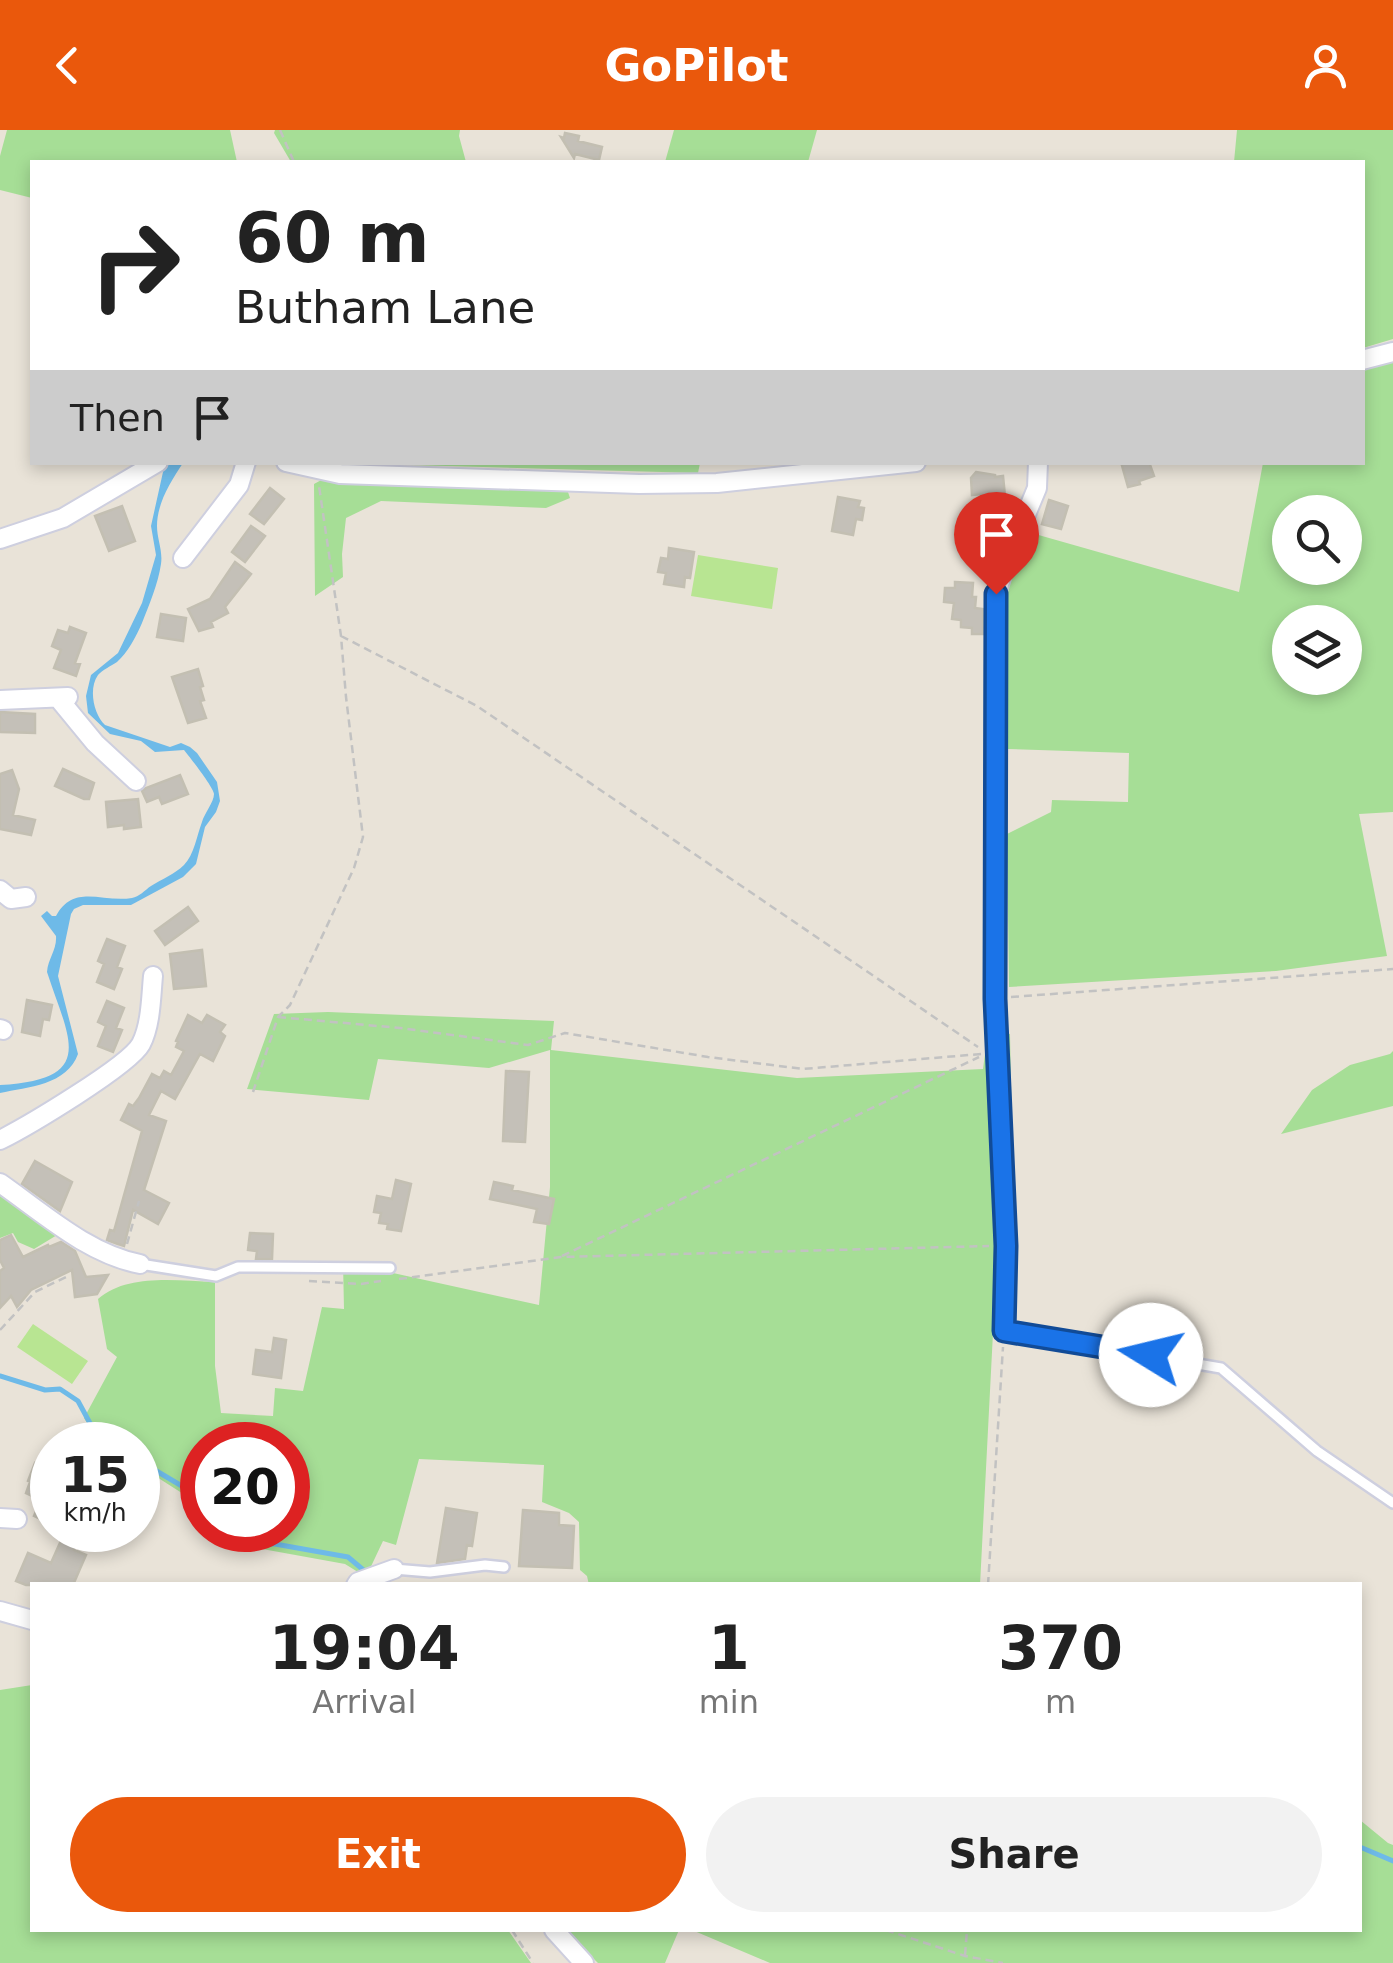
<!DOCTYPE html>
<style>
:root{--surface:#fff;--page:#f2f2f2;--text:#222;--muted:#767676;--accent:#ea580c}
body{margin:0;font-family:"DejaVu Sans",sans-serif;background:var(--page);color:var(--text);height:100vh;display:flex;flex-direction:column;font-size:38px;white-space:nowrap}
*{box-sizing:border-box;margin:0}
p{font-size:32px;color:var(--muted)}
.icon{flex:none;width:55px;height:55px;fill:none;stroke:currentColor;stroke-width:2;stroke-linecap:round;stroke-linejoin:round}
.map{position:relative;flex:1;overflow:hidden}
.details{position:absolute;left:30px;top:1452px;width:1332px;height:350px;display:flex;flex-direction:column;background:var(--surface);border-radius:0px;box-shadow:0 5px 15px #0003}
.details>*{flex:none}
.hud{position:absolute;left:30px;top:30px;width:1335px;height:305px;border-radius:0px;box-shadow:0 5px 15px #0003;background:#fff;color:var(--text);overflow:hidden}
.controls{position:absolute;left:1272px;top:365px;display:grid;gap:20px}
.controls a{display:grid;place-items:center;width:90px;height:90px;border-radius:50%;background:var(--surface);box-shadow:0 5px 15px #0003;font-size:50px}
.speed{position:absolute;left:30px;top:1292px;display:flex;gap:20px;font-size:50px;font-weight:700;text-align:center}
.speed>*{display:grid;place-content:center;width:130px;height:130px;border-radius:50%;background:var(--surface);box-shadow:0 5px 15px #0003;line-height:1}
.speed small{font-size:25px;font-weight:400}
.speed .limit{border:15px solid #d22;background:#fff;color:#111}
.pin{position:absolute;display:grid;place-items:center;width:85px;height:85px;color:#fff;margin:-102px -42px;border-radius:50% 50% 50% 0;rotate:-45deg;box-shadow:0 0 10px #0007}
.pin .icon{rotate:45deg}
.me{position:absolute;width:110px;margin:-55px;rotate:279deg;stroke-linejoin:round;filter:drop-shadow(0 0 8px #0008)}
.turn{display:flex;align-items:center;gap:35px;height:210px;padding:0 40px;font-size:45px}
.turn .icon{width:130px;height:130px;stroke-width:2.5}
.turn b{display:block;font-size:70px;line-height:85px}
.then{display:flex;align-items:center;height:95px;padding:0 40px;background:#0003;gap:20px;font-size:38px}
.eta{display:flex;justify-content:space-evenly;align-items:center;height:170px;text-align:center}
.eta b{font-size:60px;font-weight:600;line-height:70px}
.cta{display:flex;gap:20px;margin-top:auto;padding:20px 40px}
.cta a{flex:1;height:115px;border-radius:60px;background:var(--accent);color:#fff;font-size:40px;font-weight:600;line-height:115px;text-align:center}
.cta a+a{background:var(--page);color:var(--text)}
header{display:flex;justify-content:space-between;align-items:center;height:130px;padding:0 40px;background:var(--accent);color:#fff;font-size:45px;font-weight:600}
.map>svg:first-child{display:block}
.green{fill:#a6de96;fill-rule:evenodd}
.pitch{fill:#b8e592}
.water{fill:#6ebae8}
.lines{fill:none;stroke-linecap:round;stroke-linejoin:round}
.stream{stroke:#6ebae8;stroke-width:5}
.building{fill:#c4c0b8;stroke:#c3bfb2;stroke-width:2.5}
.lane-casing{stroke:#cecfdf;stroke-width:14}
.street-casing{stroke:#cecfdf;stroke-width:22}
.path{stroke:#c2c2c2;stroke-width:2.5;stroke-dasharray:8 5;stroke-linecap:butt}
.lane{stroke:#fff;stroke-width:9}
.street{stroke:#fff;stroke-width:18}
.route-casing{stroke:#114b97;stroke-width:25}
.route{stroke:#1a73e8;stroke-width:18}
</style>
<header><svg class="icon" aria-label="back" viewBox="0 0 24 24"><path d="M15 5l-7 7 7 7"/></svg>GoPilot<svg class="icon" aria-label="person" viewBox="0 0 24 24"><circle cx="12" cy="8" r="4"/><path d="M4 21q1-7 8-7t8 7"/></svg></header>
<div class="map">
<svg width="1393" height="1833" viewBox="0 0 1393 1833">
<rect width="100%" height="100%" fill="#e9e3d8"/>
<!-- green -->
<path class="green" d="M7,0h223l7,32h-205v36l-32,-8v-34z
M275,0h185l-1,6 7,26h-175l-17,-29z
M674,0h143l-9,32h-143z
M1237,0h156v209l-30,9 -1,-186h-128z
M1393,231v451l-34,2 28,142 -111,15 -267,16 -2,-153 44,-22 1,-12 76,2 1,-49 -121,-4c-9,-48 -9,-101 -2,-149 3,-24 13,-46 22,-68l211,60 24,-129 99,-1 1,-93zM1290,382h55v56h-55zM1290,492h55v56h-55z
M336,333h364l-2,10z
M325,348l242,11 3,9 -24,10 -165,-7 -35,17 -4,36 1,23 -28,19 -1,-112z
M328,882l226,9 -3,29 246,28 186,-9 5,-38 22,3 4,207 -17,14 -17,330h-391l-2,-9 -7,-6 -1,-48 -10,-9 -27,-11 2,-37 -125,-6 -23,86 -13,-4 -17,36 -21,-13 -122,-22 -13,-12h78v-85h-86v69l-3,-10 -61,-39v-20c-32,0 -37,1 -54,-27l33,-61 -10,-8 -9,-50c30,-26 80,-18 117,-17v84l6,47 52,3 2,-28 28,3 19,-84 22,2 -1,-47 196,43 11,-118v-137l-61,18 -111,-9 -9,41 -122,-11 27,-75z
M1393,921v55l-112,28 31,-44 38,-25 40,-11z
M0,1059l62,43 -28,17 -16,-7 -5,-9 -13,5z
M32,1555v245h476l23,33h-531v-273z
M1360,1690l28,23 5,2v118h-623l-78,-33h668z
M564,1800h115l-14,33h-67z"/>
<!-- pitch -->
<path class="pitch" d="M698,425l80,13 -6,41 -81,-13z
M33,1194l55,37 -16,23 -55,-37z"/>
<!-- water -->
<path class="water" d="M165,333h18c-12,18 -26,40 -26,63 0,13 6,25 4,38 -3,20 -12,41 -19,59 -6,14 -14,29 -25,39 -6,4 -15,8 -19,13 -10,14 -4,40 7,50l65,22 11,-4 9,4 7,6 20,29 3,19 -4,11 -11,15 -9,37 -13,13 -52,28h-48l-9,4 -3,5 -13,62 20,78c-11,31 -50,33 -78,39v-8c98,-6 69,-45 47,-113 1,-14 10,-22 9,-36l-15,-20 6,-5 5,5h4c18,-33 46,-13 76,-18 7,-1 13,-8 19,-12 11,-7 24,-12 33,-21 10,-10 13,-30 18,-43 2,-8 12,-20 12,-28 0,-6 -25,-38 -30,-44l-29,2 -14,-11 -31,-7 -22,-21 -2,-17 5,-21 27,-22 24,-50 14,-48 -5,-29z"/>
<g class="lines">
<!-- stream -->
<path class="stream" d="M0,1246l45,14 15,-1 18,12 20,37 13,7
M138,1330l64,38
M219,1400l17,13 39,1 73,13 19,16
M1360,1717l33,14"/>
</g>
<!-- building -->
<path class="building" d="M565,3l14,3 -1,5 24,6 -3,13 -24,-6 -1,4 -13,-21 3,1z
M1121,332h28l5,14 -15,5 1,3 -12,3z
M976,342l19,3v2l8,-1 3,30 -24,2 -1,-14 -9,1 -1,-17z
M270,358l14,11 -20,25 -14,-10z
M838,367l22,4 -2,6 6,1 -2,12 -6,-1 -3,16 -21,-4z
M1049,370l19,6 -7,23 -19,-5z
M122,376l13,35 -26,10 -14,-35z
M251,396l14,10 -20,26 -13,-10z
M669,418l25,4 -4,26 -5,-1 -1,10 -20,-3 2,-11 -8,-1 3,-14 7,1z
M235,432l16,12 -26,33 3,6 -17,9 2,5 -14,4 -11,-22 22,-10z
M955,452l18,1 -1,14h4l-1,11 8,1v25h-11v-6l-11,-1v-7l-9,-1 2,-16 -10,-1 1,-14h10z
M161,484l25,4 -3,23 -26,-4z
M70,497l16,6 -11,30 5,1 -4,12 -22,-8 7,-18 -9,-4 6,-16 10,3z
M198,539l5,17 -3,1 4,13 -4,1 6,17 -18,5 -16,-46z
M0,582l35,2v19l-35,-1z
M63,639l31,14 -5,16h-5l-29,-13z
M12,640l7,19 -6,26 22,5 -4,15 -31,-6v-55z
M180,645l8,19 -26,10 -3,-7 -12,5 -5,-11 4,-3z
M138,669l3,28 -17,2v-4l-16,2 -2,-25z
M188,777l10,14 -33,24 -10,-14z
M107,809l18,7 -8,21 5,2 -8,20 -17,-7 7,-18 -6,-3z
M202,820l4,36 -32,3 -4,-35z
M27,870l25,5 -3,15 -6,-1 -3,17 -18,-4z
M107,871l17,7 -8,20 6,2 -9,22 -15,-6 8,-20 -8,-4z
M188,885l14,8 5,-8 18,10 -5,7 5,4 -12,25 -13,-7 -25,45 -14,-8 -12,24 17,6 -22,69 25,13 -11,21 -25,-14 -9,36 -6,-2 -11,-4 3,-10 4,1 28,-100 -21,-11 8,-16 4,2 6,-8 13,-24 8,4 4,-7 7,4 13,-24 -8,-4 2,-5 -2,-1z
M506,941l23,1 -4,70 -22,-1z
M35,1031l37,21 -12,29 -38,-27z
M396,1050l15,4 -10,47 -14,-2 1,-5 -9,-1 2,-10 -7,-1 3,-16 15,3z
M494,1052l19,4 -1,4 42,9 -5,25 -15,-2 3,-13 -47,-10z
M250,1103l23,1 -1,25h-16l1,-8 -9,-1z
M11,1105l12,22 25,-12 1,2 12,-5 14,9 11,26 22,-2 -11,19 -22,3 -3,-27 -41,20 -14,17 -6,-11 -11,12v-37l4,-3 -4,-8v-20z
M274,1208l12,2 -5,38 -28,-4 3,-24 16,2z
M35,1333l17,7 -3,7 2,1 1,-4v36l-5,12 -13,-6 7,-16 -15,-7 4,-11 -2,-1z
M446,1378l31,5 -5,33 -5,-1 -2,14 -28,4z
M523,1380l36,3v12l15,1 -2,42 -53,-2z
M63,1406l15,6 -4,8 12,5 -13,30h-47l-10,-4 12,-28 23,10z"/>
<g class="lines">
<defs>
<path id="lane" d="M140,1134l76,12 22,-9 152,1
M1004,1201l217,37 96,83 76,52
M394,1439l36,3 55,-7 19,2"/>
<path id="street" d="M1362,230l31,-8
M286,332l54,12 299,10 78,-1 199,-21
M0,409l63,-21 95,-56
M183,428l56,-73 7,-23
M58,568l37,45 41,38
M0,570l68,-3
M0,760l11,9 15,-2
M0,899l3,1
M0,1010c26,-13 129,-74 141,-96 10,-19 10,-47 12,-68
M0,1053c43,30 88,71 140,81
M1004,1201l1,-85 -10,-247 1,-405 9,-29 32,-77 1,-26
M0,1388l17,1
M356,1455l2,-3 36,-13
M0,1481l32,9
M554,1800l30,33"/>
</defs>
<!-- lane casing -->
<use href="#lane" class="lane-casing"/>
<!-- street casing -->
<use href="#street" class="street-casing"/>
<!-- path -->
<path class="path" d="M280,0l14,32
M341,506l136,70 501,341
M1011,867l382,-28
M278,887l122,11 128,17 37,-12 143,24 95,12 178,-15
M253,962l25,-75 12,-12 64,-137 9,-31 -17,-140 -5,-61 -22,-150
M127,1114l12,-43
M562,1126l417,-199
M399,1149l162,-22 428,-11
M309,1151l52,3 20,-3
M0,1200l35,-38 33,-16
M988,1455l15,-238
M512,1800l21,33
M886,1800l79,26 38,7
M965,1825l2,-25"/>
<!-- lane -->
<use href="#lane" class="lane"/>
<!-- street -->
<use href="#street" class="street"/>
</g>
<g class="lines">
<defs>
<path id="route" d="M996,464l-1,405 11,247 -2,85 147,24"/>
</defs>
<!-- route casing -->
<use href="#route" class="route-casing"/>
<!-- route -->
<use href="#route" class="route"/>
</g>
</svg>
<div class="controls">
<a><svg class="icon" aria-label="search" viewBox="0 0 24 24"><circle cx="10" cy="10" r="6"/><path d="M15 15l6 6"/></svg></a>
<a><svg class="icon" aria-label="layers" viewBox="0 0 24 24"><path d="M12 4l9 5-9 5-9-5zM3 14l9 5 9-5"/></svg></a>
</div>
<div class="speed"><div>15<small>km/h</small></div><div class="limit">20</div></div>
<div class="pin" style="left:996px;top:464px;background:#d93025"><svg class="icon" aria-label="arrive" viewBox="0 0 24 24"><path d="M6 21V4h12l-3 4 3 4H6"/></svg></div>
<svg class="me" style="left:1151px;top:1225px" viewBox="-20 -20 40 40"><circle r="19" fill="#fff"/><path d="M0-13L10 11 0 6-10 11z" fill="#1a73e8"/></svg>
<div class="hud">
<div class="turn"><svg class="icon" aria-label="right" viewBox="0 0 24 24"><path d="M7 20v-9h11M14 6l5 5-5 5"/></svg><div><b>60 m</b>Butham Lane</div></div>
<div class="then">Then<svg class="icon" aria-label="arrive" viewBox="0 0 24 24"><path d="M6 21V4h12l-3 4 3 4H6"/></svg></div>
</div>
<section class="details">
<div class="eta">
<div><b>19:04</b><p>Arrival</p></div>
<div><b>1</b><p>min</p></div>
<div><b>370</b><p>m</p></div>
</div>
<div class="cta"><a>Exit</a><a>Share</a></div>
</section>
</div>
